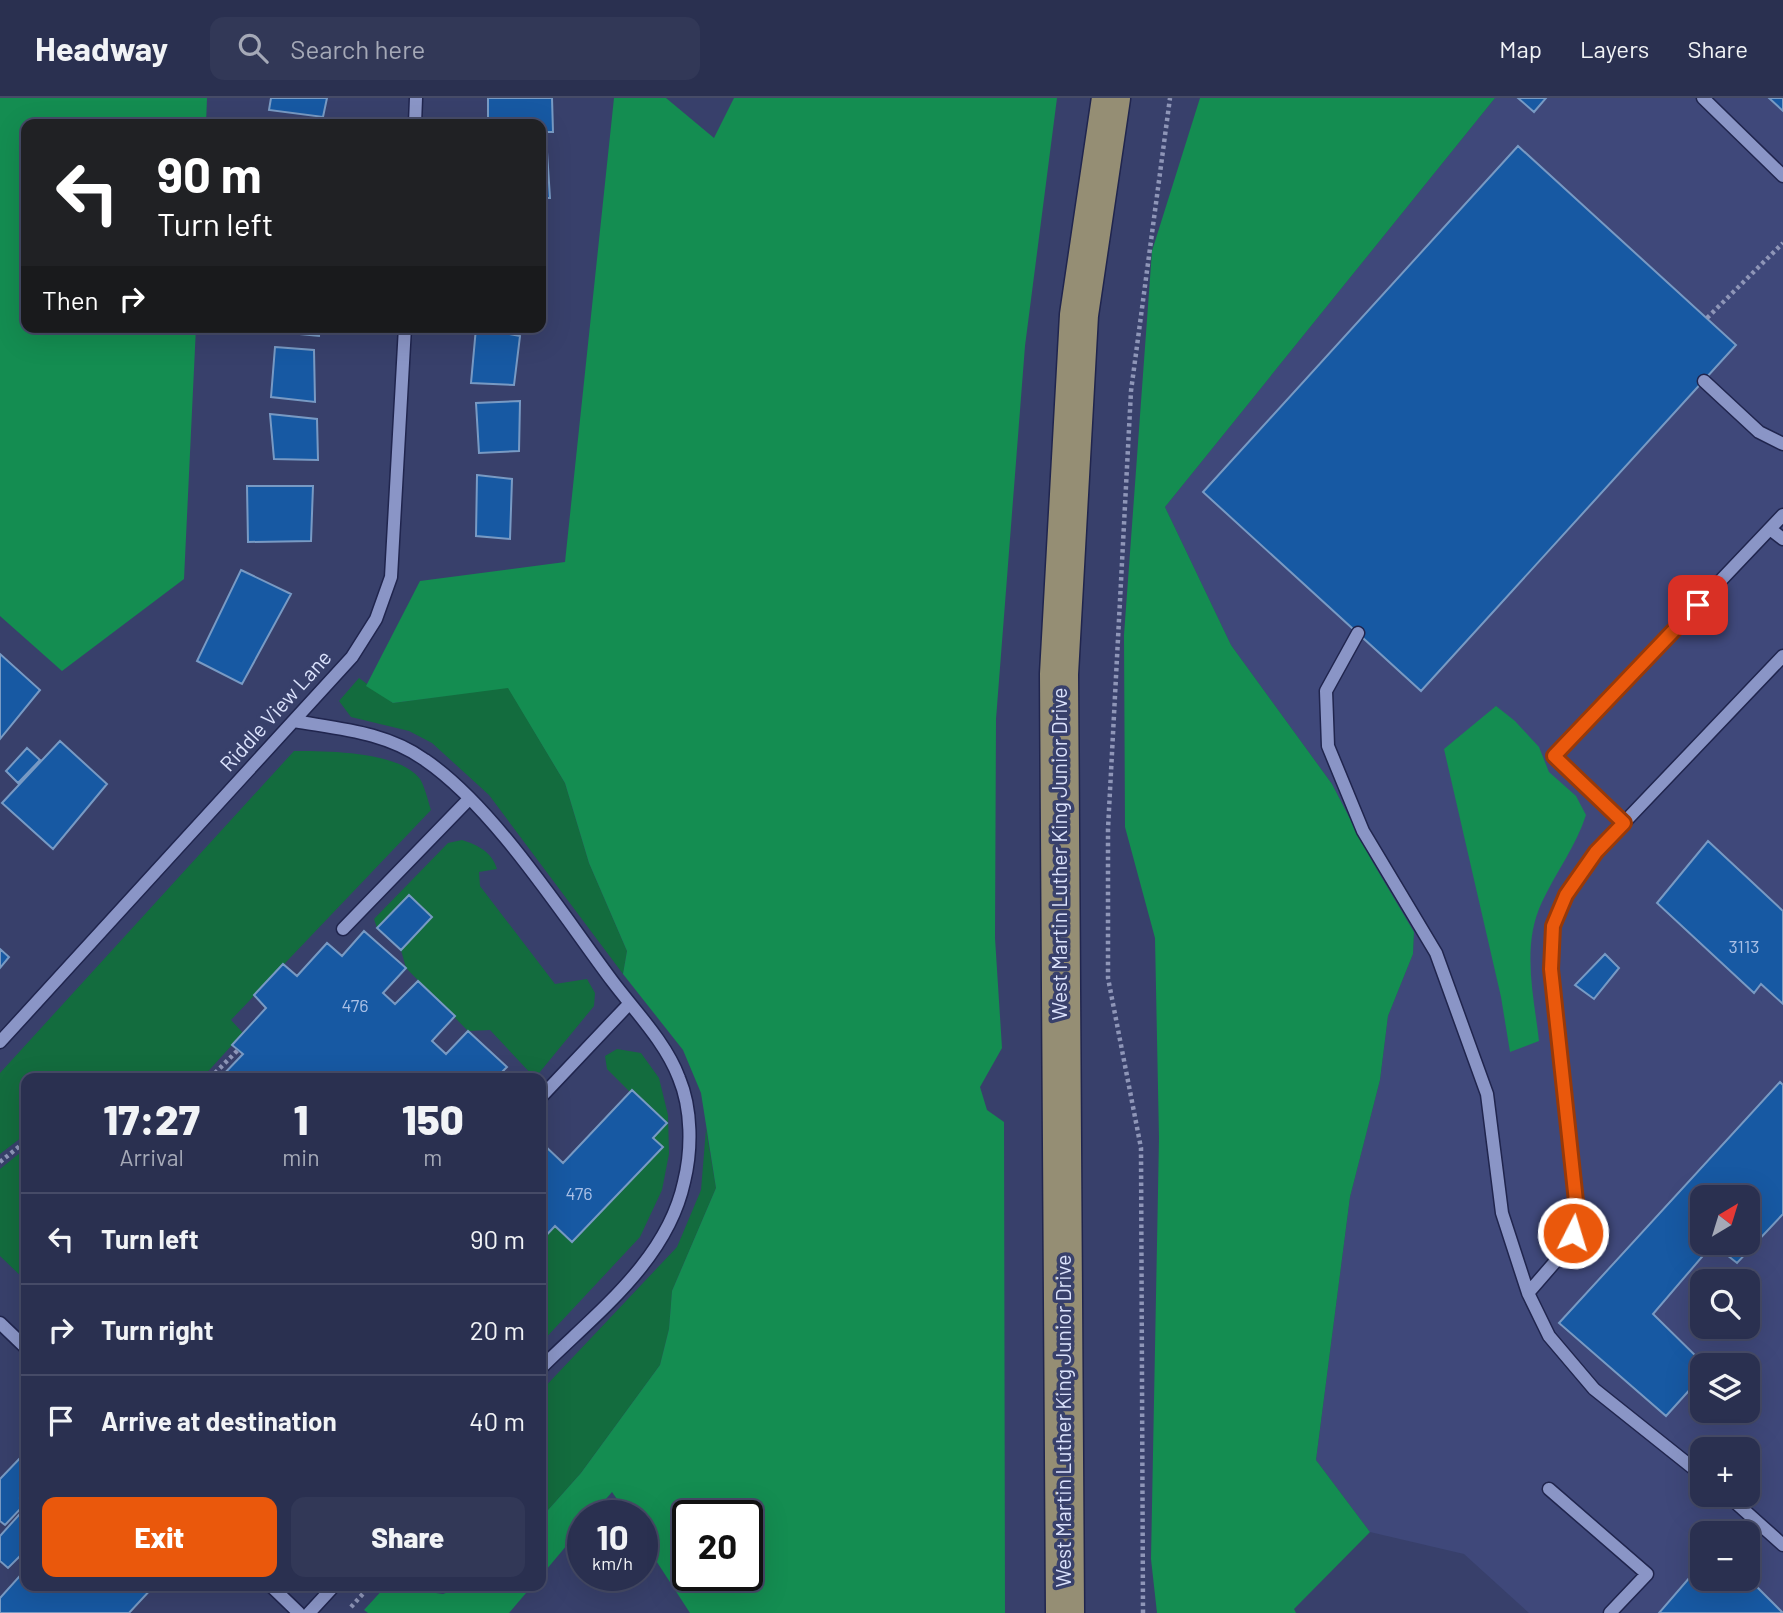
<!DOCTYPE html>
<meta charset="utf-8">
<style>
:root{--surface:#2a3050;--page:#323857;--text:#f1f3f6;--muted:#a5a9b7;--line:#464b67;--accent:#ea580c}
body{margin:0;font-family:Barlow,sans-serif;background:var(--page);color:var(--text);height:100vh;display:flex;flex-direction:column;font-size:26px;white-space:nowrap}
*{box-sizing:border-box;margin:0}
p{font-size:23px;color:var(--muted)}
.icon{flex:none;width:38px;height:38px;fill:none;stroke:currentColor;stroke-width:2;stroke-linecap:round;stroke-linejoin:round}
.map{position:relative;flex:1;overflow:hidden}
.details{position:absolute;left:21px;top:975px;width:525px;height:518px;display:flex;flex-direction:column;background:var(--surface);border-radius:14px;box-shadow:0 7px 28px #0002,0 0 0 2px var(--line)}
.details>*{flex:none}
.guide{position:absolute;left:21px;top:21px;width:525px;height:214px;border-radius:14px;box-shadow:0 7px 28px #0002,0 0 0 2px var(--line);background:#202124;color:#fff;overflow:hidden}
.needle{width:46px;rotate:38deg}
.fabs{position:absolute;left:1690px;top:1087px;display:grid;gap:14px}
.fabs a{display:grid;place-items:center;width:70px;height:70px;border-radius:14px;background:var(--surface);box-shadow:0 7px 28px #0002,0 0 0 2px var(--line);font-size:35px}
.speed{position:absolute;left:567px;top:1402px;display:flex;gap:14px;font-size:35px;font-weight:700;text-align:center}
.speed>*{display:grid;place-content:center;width:91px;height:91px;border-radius:50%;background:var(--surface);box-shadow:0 7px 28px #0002,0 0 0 2px var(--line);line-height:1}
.speed small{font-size:18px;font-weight:400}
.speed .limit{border:4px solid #111;border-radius:10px;background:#fff;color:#111}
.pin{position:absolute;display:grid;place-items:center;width:60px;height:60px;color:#fff;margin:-30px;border-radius:14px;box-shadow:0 4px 10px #0006}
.me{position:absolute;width:77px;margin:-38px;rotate:5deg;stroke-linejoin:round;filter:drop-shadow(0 0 5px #0008)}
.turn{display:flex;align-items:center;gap:24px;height:147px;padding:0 21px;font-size:32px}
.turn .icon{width:91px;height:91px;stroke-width:2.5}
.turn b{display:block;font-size:49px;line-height:60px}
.then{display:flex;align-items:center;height:66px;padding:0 21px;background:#0003;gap:14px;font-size:26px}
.eta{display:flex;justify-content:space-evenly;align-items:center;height:119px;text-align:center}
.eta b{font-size:42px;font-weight:800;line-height:49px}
.primary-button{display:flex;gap:14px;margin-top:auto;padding:14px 21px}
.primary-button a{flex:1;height:80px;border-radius:14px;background:var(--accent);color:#fff;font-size:28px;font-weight:800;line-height:80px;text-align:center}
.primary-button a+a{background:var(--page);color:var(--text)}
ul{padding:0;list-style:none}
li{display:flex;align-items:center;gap:21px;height:91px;padding:0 21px;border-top:2px solid var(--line)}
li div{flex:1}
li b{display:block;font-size:26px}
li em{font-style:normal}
header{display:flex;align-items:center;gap:42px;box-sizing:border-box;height:98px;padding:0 35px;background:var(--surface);border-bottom:2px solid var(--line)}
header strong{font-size:33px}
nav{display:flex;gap:38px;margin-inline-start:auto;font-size:24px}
.search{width:490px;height:63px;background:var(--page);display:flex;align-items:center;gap:18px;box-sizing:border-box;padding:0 24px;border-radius:14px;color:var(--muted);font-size:26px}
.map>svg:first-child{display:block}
.built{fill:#3f487a;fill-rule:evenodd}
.green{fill:#136c3e}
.forest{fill:#148d51;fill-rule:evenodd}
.building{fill:#1759a3;stroke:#789ac4;stroke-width:2;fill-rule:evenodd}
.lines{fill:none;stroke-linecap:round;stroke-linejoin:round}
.minor-casing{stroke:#20254e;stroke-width:15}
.major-casing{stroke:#20254e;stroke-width:41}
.path{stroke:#8f96b8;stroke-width:4.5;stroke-dasharray:3.5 3.5;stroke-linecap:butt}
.minor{stroke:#8a95c6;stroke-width:12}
.major{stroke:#958e74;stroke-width:38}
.route-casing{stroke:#983908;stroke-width:18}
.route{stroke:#ea580c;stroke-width:12}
.labels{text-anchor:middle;stroke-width:7;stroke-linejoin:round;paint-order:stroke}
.number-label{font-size:18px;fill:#aac0e6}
.street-label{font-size:21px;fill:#dbe2fc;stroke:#38406b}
</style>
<header>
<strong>Headway</strong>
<div class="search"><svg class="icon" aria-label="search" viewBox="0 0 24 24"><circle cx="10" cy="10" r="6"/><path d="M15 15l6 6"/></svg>Search here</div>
<nav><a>Map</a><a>Layers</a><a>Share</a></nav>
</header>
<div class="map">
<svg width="1783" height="1515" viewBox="0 0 1783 1515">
<rect width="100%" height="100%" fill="#38406b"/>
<!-- built -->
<path class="built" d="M1495,0h288v1515h-254l-65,-59 -94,-22 -54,-72 34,-263 30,-117 8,-64 25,-62 1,-22 -42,-71 -40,-77 -101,-139 -66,-138zM1703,1099h45v45h-45zM1703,1183h45v45h-45zM1703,1267h45v45h-45zM1703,1351h45v45h-45zM1703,1435h45v45h-45z"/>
<!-- green -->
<path class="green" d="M359,580l34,25 115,-16 57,96 24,80 38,88 -4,23 -134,-179 -57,-52 -23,-12 -58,-14 -12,-16z
M294,653c32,0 105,0 126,28 5,8 8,22 11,31l-200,210 12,13 -41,45h-176v56l-26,20v-81z
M462,742c16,5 30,12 35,29l-18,3 1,14 75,98 32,-5 8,14 -1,13 -59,72 -45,-48 -22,1 -62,-63 -5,-18 31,-33 -23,-22 -32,33 -3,-9 74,-76z
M617,951l24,4 18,25 9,37 1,39 -7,36 -22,47 -99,106v-102l14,-15 18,16 89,-95 -9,-9 -21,-48 -2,2 -23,-23 -2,-13z
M706,1031l10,59 -44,103 -3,38 -9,36 -79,108 -40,45v-127l136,-144 24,-57z
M26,1050v133l-26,-25v-87z"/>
<!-- forest -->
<path class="forest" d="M0,0h207l-1,26h-180v203h170l-12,252 -122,92 -62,-55z
M614,0h52l48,40 20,-40h323l-32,248 -29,373 -1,219 7,110 -22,39 7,23 17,12 1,491h-315l-48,-74v-23l-14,-1 -16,-23 -20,23 -9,1v10l-42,50v-58l40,-45 79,-108 9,-36 3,-38 44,-103 -15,-95 -18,-43 -60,-76 4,-23 -38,-88 -24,-80 -57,-95 -115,15 -27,-17 54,-105 145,-19zM688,1418h59v59h-59z
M1200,0h295l-330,409 66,138 101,139 40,77 42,71 -1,22 -25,62 -8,64 -30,117 -34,263 54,72 -76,77 2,4h-139l-6,-54 8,-421 -4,-200 -30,-111 -1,-192 28,-384z
M1496,608l19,15 24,26 10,25 27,24 10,19c-10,31 -30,57 -44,87 -21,44 -8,94 -3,139l-29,11 -9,-55 -57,-248z
M386,1488l57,8 22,-8h67l-23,27h-141l-4,-3z"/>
<!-- building -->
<path class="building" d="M271,0h56l-4,19 -54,-7z
M488,0h64l1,34h-12v-8h-53z
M1518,0h28l-12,14z
M1769,0h14v13z
M1518,48l218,199 -315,346 -218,-199z
M541,54h6l3,46h-9z
M541,122h3l-2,37h-1z
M280,229h40l-1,9 -39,-4z
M476,230l44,8 -6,49 -43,-2z
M275,249l39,3 1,52 -44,-5z
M520,303l-1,50 -40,2 -3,-50z
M270,316l47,5 1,41 -44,-1z
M477,377l35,4 -2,60 -34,-3z
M247,388h66l-2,55 -63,1z
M241,472l50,24 -49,90 -45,-23z
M0,556l40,36 -40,49z
M60,643l47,43 -54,65 -51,-46z
M27,650l13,12 -22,23 -12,-12z
M1708,743l75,70v93l-22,-20 -7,9 -97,-90z
M409,797l23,22 -31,33 -24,-22z
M364,833l42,37 -23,25 12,11 23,-23 37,35 -23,25 14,13 22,-23 39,36 -11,11h-276l23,-24 -11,-9 34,-37 -12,-13 29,-31 14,12 30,-33 15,13z
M0,851l9,8 -9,11z
M1605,856l14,14 -25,31 -19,-14z
M1780,984l3,3v129l-46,49 -24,-19 -60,70 52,51h-2v10l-37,41 -107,-93zM1703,1099h45v45h-45z
M632,992l35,33 -14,15 10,9 -91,95 -17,-16 -14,15v-99l22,21z
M23,1357l3,3v34l-6,6 5,6 -20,21 -5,-4v-42z
M26,1409v43l-18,18 -8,-7v-25z
M1703,1464v16h45l35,35h-124z
M26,1471v17h128l-25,27h-129v-15z"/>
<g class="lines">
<defs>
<path id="minor" d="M1703,0l80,78
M415,26l1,-26
M1704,283l55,51 24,12
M1770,431l13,10
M1358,535l-32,58 2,55 35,85 73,122 51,141 15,119 26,80 21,43 45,53 109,87
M294,623c46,8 92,11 131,39 69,47 137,154 188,222 22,29 53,61 66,96 13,31 13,72 5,104 -17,79 -89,132 -143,186
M1624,725l-70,-67 229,-241
M343,831l126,-130
M0,944l352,-385 24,-38 15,-42 14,-250
M541,999l88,-93
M1528,1195l40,-46 10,-27 -27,-251 2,-43 13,-31 30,-43 187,-196
M0,1225l26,25
M1549,1391l98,85 -37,39
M1726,1396l57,51
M271,1488l28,27
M309,1515l25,-27"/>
<path id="major" d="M1065,1515l-6,-939 20,-359 32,-217"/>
</defs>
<!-- minor casing -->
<use href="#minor" class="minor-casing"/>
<!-- major casing -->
<use href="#major" class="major-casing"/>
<!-- path -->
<path class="path" d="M1707,220l76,-75
M210,980l28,-28
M0,1064l26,-21
M351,1509l19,-21
M1143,1515l-2,-465 -33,-170v-149l23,-438 39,-293"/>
<!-- minor -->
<use href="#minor" class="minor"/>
<!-- major -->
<use href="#major" class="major"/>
</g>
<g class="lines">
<defs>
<path id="route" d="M1573,1135l5,-13 -27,-251 2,-43 13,-31 30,-43 28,-29 -70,-67 144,-151"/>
</defs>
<!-- route casing -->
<use href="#route" class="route-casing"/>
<!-- route -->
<use href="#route" class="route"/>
</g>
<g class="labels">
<!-- number labels -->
<g class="number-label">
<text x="1744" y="855">3113</text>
<text x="355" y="914">476</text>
<text x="579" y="1102">476</text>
</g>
<!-- street labels -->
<g class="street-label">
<text transform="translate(276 613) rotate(-48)" y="7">Riddle View Lane</text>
<text transform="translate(1060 756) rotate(-90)" y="7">West Martin Luther King Junior Drive</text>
<text transform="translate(1064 1323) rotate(-90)" y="7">West Martin Luther King Junior Drive</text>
</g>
</g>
</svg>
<div class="fabs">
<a><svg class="needle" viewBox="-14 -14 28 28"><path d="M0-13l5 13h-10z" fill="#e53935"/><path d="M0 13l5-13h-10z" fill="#a5a9b7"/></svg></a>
<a><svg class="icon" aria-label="search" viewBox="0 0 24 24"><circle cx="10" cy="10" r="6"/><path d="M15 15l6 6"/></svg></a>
<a><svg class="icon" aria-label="layers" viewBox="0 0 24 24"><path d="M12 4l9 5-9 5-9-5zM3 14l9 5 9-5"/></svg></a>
<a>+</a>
<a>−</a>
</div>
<div class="speed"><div>10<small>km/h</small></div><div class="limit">20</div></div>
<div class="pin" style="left:1698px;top:507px;background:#d93025"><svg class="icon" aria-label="arrive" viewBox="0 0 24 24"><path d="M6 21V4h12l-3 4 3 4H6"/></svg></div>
<svg class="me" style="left:1573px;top:1135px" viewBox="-20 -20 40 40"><circle r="17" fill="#ea580c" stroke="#fff" stroke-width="3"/><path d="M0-11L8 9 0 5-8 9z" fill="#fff"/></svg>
<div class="guide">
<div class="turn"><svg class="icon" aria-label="left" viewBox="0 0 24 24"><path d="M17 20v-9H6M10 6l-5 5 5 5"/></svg><div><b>90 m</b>Turn left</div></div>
<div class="then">Then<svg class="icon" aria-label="right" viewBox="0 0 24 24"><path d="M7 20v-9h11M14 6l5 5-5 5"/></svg></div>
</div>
<section class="details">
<div class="eta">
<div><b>17:27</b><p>Arrival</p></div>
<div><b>1</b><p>min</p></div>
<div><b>150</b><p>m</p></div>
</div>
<ul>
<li><svg class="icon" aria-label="left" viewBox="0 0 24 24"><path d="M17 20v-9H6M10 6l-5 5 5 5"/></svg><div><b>Turn left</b></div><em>90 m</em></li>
<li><svg class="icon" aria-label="right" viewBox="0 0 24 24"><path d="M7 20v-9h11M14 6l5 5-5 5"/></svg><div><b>Turn right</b></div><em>20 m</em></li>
<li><svg class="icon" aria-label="arrive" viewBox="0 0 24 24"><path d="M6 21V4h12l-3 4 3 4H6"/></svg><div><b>Arrive at destination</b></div><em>40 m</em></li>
</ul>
<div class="primary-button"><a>Exit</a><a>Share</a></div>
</section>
</div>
